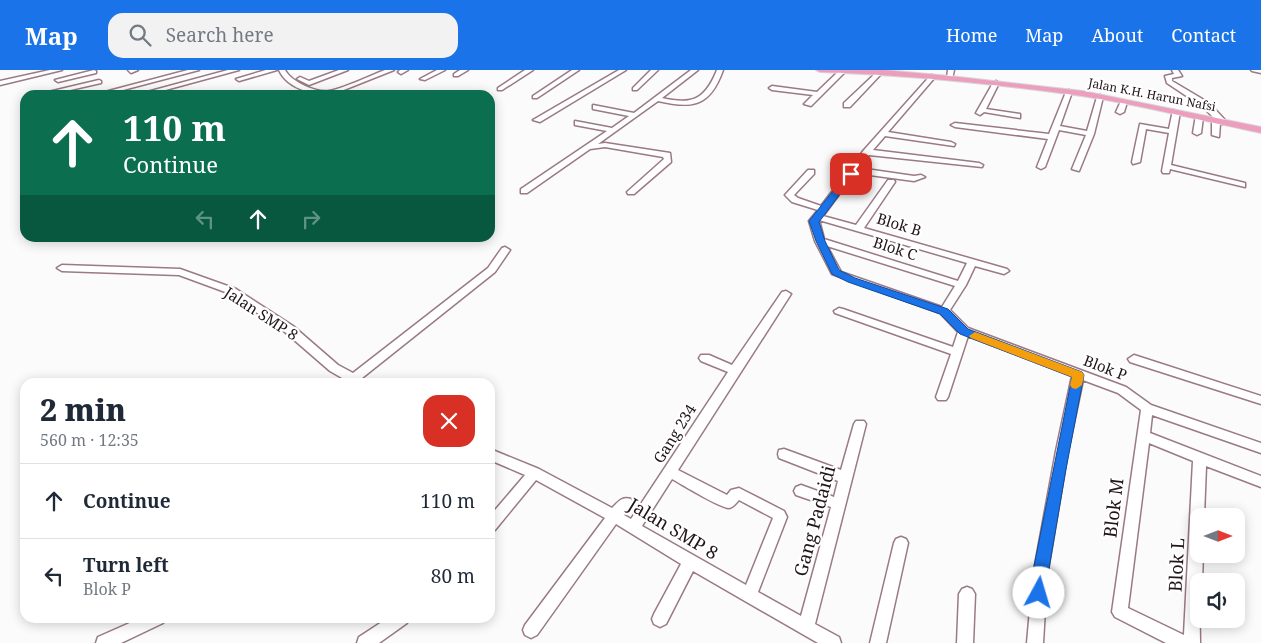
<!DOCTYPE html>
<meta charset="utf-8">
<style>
:root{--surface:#fff;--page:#f2f2f3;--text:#1f2937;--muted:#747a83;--line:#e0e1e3;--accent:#1a73e8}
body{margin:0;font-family:"Noto Serif",serif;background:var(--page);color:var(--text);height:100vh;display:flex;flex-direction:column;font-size:19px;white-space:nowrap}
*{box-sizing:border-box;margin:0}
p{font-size:16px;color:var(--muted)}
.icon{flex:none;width:28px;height:28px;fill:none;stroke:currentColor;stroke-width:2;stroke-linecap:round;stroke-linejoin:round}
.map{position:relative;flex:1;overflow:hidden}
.panel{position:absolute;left:20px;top:308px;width:475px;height:245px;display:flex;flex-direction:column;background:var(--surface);border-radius:15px;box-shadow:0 2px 12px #0003}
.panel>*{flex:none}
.hud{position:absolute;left:20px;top:20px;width:475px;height:152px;border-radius:15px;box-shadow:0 2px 12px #0003;background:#0b6e4f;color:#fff;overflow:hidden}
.needle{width:32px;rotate:90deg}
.fabs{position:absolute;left:1190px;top:438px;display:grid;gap:10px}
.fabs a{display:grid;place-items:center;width:55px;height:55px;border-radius:10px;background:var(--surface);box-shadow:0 2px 12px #0003;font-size:25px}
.pin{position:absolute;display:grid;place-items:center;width:42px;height:42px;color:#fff;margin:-21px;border-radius:10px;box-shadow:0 2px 8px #0006}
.me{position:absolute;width:55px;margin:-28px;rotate:6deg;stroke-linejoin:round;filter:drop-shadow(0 0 4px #0008)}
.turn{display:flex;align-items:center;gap:18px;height:105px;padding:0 20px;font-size:22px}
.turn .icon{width:65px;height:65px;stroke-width:2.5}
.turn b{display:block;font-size:35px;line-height:42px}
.lanes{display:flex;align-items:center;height:48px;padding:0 20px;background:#0003;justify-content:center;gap:25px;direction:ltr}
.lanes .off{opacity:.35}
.round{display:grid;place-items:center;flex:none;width:52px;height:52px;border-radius:15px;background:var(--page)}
.summary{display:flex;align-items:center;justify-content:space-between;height:85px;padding:0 20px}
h1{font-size:30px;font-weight:800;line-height:38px}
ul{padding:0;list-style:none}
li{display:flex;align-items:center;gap:15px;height:75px;padding:0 20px;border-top:1px solid var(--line)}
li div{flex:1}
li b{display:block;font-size:19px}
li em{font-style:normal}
header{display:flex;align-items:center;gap:30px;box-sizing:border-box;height:70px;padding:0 25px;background:var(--accent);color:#fff}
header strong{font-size:24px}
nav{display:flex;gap:28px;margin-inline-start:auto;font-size:18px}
.search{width:350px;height:45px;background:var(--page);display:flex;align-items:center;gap:12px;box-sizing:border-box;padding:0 18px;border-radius:15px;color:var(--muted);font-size:19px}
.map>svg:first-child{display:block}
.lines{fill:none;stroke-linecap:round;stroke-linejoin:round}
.minor-casing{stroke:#9a7a84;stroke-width:3}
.major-casing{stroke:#d7d5d6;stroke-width:2}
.minor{fill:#fff;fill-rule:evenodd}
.major{fill:#ed9ebf;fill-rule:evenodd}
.route{fill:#1a73e8;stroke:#114b97}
.slow{fill:#f59e0b}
.labels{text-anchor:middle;stroke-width:4.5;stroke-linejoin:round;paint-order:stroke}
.far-street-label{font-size:12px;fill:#211519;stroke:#fff}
.street-label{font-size:15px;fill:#211519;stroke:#fff}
.near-street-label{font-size:18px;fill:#211519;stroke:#fff}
</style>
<header>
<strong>Map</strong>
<div class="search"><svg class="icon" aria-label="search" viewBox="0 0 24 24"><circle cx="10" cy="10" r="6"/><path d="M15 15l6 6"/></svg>Search here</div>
<nav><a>Home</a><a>Map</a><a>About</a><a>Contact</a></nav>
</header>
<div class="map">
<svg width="1261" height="573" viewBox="0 0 1261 573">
<rect width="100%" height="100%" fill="#fbfbfb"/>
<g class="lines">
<defs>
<path id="minor" d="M50,0h12l-62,15v-4z
M94,0l2,1v2l-38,9 -3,-2z
M128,0h10l-7,3z
M188,0h11l-95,25 -3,-2z
M228,0h11l-92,25h-11z
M266,0h11l-38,11 -3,-2z
M279,0h6c6,12 32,23 44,21 16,-3 40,-15 56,-21h9l-58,23 2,2c-20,0 -50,-4 -59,-25z
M339,0h9l-39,15 -12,-6 3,-2 9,4z
M400,0h8l-7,4 -3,-2z
M437,0h8l-20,10 -5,-1z
M460,0h8l-10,6h-4v-2z
M525,0h8l-31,20h-4v-2z
M572,0h7l-42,28h-4v-2z
M619,0h7l-86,52 -7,-2z
M651,0h7l-21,20h-4v-2z
M691,0h7l-36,28c30,7 43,2 55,-28h6c-13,37 -31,39 -65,31l-60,43 7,-1 65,10 1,9 -37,32h-6l-1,-2 37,-33 -1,-2 -58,-10 -15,2 -63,44h-6v-4l86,-58 -32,-6v-4l37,7 17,-12 -36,-7v-4l41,8z
M840,0l6,1 -35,35 -7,-2 9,-9 -41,-5 -3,-2 3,-2 45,6z
M948,0h6l-2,9 -5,-1z
M1172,0h6l4,6 -10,2v3l37,22 16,17v4h-5l-1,13 -7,-2v-14l3,-2 -12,-12 -36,-24 -2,-7 9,-2z
M1251,0h10v3l-9,-2z
M878,1l5,1 -33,35h-6v-4z
M931,5l5,1 -48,56 63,10 4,2 -1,2 -69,-10 -12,14 106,13 4,2 -1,2 -113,-12 -10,13 55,8 7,-1 4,2 -11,4 -59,-8 -32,43 33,9 32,-45h6l1,2 -31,46 143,41 2,2 -5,3 -29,-8 -9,19 -16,25 18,18 158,59 25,18 110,38v10l-109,-38 -2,18 111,43v11l-55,-21 -2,50h-5v38h4l-1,27h-3l1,62h-34l-51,-26 -3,-5 29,-202 -23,-17 -35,-13 -15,71 -21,125 -4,67h-16l6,-67 23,-125 16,-75 -104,-40 -20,61 -2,3h-8l-2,-3 15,-43 -116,-41 -1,-2 5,-3 4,1 110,38 5,-15 -18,-19 -108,-39 -17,-33 -6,-20 9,-11 -26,-8 -7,-7 23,-25h6v4l-20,21 4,3 23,8 43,-56zM819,150l148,43 -9,18 -134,-42zM827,176l128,40 -13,21 -101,-35zM1149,373l44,18 -9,174 -56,-27z
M99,10l2,1v2l-53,12 -8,-1z
M996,11l3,2 -13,26 34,5v4l-36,-6 -4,3 -4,-2 17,-30z
M1069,20l3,2 -12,34 27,5 10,-34 3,-2 3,2 -9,37 -15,37 -7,-2 14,-34 -27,-5 -14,37 -4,2 -4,-2 11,-28 -93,-12 -4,-2 4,-2 94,11 17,-42z
M1121,31l6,1 -3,10 -4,2 -4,-2z
M1173,40l7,2 -9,53 74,18v4l-75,-18 -1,4h-6l-1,-2 7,-38 -23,-4 -6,33 -7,2 -1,-2 8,-38 29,5z
M1196,45l7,2 -2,16 -4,2 -4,-2z
M505,177l5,3 -15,22 -133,106 4,4h-17l-19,-11 -45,-39 -57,-39 -49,-18 -117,-4 -5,-3 5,-3 118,4 56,20 57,37 45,39 15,8 135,-105 14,-20z
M786,221l5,3 -113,176 49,25 4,-5 8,-2 45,23 3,6 -29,75 43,24 30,-109 -35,-12 -2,-4 2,-4 5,-2 33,12 4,-16 -59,-23 -1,-4 1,-4 5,-1 57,21 13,-46 2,-3h8l2,3 -51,200 24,13 2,6h-23l-125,-72 -27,53 -6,3 -6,-3 -2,-5 2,-5 27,-50 -65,-40 -79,111 -6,3 -6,-3 -2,-5 2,-5 80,-107 -69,-38 -41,50 -5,2v-16l35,-41 -35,-15v-11l49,20 73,39c6,-6 10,-12 19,-9l2,4 -9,12 7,4 97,-147 -27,-11 -2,-3 2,-3h8l23,10 50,-73zM672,409c11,6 48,29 57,29 5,-1 7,-5 10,-8l34,18 -27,67 -104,-59z
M1134,285l127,41v8l-131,-42 -2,-3z
M901,467l5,2 2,4 -22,100h-16l24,-100 2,-4z
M967,517l5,2 3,5 -2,49h-16l2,-49 3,-5z
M141,548h24l-2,5 -42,20h-25l2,-6z
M388,548h21l-2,5 -28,20h-22l2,-6z"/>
<path id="major" d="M816,0h68l66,6 133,15 178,36v6c-59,-12 -119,-28 -179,-37 -87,-12 -175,-21 -262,-24z"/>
</defs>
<!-- minor casing -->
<use href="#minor" class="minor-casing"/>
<!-- major casing -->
<use href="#major" class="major-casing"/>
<!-- minor -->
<use href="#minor" class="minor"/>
<!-- major -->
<use href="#major" class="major"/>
</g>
<!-- route -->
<path class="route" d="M848,102l7,2 -36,48 6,19 14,29 16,8 93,31 20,20 114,43 2,3 -18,94 -22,129 -5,2 -6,-2 -2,-5 1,-17 40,-199 -112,-43 -20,-20 -92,-32 -16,-8 -16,-33 -7,-20z"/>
<!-- slow -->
<path class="slow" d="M975,262l107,40 2,3 -2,10 -6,4 -4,-1 -2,-3 2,-8 -101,-39 -2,-2z"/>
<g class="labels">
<!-- far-street labels -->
<g class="far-street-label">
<text transform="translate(1152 25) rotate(11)" y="4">Jalan K.H. Harun Nafsi</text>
</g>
<!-- street labels -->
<g class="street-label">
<text transform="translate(899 155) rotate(17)" y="5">Blok B</text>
<text transform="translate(895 179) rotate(18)" y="5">Blok C</text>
<text transform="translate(261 244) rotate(33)" y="5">Jalan SMP 8</text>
<text transform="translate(1105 298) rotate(21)" y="5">Blok P</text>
<text transform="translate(675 364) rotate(-58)" y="5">Gang 234</text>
</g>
<!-- near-street labels -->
<g class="near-street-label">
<text transform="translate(1114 438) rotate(-83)" y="6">Blok M</text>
<text transform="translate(815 451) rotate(-75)" y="6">Gang Padaidi</text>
<text transform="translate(673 459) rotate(31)" y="6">Jalan SMP 8</text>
<text transform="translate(1177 495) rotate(-87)" y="6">Blok L</text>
</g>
</g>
</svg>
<div class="fabs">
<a><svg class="needle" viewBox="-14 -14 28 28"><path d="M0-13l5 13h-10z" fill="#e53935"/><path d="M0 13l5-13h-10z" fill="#747a83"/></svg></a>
<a><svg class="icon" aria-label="sound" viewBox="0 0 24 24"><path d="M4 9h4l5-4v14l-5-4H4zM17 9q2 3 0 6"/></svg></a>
</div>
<div class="pin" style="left:851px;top:104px;background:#d93025"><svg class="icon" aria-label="arrive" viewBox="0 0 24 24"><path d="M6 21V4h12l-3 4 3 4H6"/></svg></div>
<svg class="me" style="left:1039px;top:523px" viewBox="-20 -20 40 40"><circle r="19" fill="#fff"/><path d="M0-13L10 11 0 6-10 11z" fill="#1a73e8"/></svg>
<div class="hud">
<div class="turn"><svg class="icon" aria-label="ahead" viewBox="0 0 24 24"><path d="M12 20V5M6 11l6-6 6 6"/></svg><div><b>110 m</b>Continue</div></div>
<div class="lanes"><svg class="icon off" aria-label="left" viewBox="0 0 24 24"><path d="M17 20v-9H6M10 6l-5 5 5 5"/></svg><svg class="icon" aria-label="ahead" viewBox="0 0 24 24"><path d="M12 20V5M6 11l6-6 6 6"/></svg><svg class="icon off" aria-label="right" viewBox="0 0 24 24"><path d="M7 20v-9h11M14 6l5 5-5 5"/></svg></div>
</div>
<section class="panel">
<div class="summary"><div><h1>2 min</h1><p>560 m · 12:35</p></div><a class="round" style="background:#d93025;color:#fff"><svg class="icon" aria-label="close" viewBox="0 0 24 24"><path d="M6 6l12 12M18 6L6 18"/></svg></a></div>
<ul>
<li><svg class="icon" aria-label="ahead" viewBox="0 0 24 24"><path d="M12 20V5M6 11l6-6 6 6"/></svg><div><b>Continue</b></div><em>110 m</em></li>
<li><svg class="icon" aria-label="left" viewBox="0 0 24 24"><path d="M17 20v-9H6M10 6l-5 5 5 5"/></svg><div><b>Turn left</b><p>Blok P</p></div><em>80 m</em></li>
</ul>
</section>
</div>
